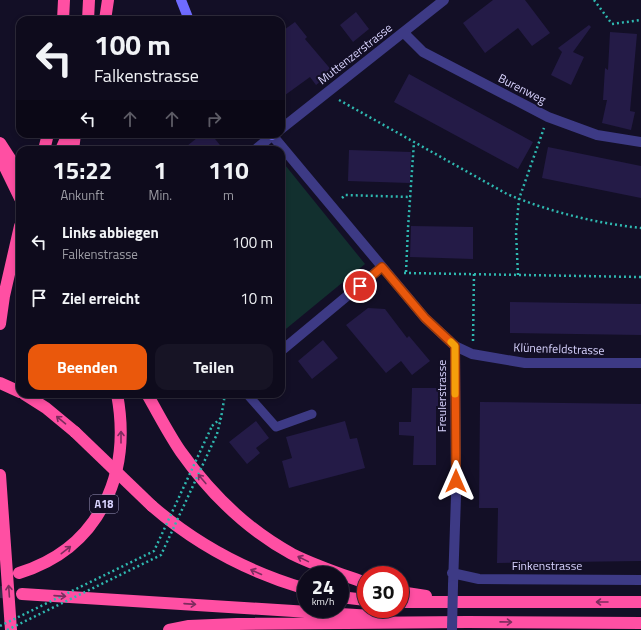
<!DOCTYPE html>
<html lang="de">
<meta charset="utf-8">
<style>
:root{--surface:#0e0b1c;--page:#171425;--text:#f1f3f6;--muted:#9b9ba3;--line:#2e2b3b;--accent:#ea580c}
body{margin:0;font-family:"Titillium Web",sans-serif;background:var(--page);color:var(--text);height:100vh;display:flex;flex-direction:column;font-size:15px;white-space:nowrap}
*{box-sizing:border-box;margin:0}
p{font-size:13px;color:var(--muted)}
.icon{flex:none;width:22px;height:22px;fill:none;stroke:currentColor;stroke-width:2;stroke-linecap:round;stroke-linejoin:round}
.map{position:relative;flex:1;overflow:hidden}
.sheet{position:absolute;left:16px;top:146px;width:269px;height:252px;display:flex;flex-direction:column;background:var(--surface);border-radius:12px;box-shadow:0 2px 6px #0003,0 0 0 1px var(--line)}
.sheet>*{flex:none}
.banner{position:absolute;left:16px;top:16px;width:269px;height:122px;border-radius:12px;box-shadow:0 2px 6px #0003,0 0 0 1px var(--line);background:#0e0b1c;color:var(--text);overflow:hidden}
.speed{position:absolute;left:297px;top:566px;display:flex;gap:8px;font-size:20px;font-weight:700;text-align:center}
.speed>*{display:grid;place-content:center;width:52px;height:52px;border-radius:50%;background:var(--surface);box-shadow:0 2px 6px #0003,0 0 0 1px var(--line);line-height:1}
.speed small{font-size:10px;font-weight:400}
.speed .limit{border:6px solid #d22;background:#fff;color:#111}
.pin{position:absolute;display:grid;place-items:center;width:34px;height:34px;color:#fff;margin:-17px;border:2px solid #fff;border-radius:50%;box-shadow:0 1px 4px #0007}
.me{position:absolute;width:44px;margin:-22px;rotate:0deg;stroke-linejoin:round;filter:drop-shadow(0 0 3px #0008)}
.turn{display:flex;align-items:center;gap:14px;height:84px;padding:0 12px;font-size:18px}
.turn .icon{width:52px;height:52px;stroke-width:2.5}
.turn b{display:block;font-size:28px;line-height:34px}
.lanes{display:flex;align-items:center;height:38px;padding:0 12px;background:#0003;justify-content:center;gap:20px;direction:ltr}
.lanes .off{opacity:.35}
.eta{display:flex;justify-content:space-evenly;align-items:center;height:68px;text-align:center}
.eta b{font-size:24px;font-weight:700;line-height:28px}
.cta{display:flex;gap:8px;margin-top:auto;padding:8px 12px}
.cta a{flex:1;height:46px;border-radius:12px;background:var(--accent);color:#fff;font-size:16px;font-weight:700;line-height:46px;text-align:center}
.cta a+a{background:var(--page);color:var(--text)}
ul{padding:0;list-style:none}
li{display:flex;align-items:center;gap:12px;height:56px;padding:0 12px}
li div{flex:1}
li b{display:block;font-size:15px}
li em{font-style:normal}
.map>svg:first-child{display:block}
.green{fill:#12302f}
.building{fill:#241b47}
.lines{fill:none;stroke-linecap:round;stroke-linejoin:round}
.highway-tunnel{stroke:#312d47;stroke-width:12;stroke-dasharray:12 6;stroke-linecap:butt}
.path{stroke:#2fb8b0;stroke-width:2.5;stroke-dasharray:2 3;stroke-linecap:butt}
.lane{stroke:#3d3a85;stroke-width:9}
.street{stroke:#3d3a85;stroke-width:10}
.secondary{stroke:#6f6bff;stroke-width:10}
.highway{stroke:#ff4fa3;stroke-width:12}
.path-bridge{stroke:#2fb8b0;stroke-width:2.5;stroke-dasharray:2 3;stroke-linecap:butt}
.street-bridge{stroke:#3d3a85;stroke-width:10}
.highway-bridge{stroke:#ff4fa3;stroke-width:12}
.oneway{stroke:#7d2c5e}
.route-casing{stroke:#983908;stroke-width:10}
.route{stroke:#ea580c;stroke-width:7}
.slow{stroke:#f59e0b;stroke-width:7}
.labels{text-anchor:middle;stroke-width:4;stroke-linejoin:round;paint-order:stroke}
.shield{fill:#130f26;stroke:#9e99be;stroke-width:1}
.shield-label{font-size:11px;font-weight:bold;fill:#d9d4ff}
.street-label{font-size:12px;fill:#d9d4ff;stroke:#130f26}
</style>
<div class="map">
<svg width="641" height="630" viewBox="0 0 641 630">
<rect width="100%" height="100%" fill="#130f26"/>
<!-- green -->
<path class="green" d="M281,160l84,104 -84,69z"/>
<!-- building -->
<path class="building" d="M493,0h32l25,33 -18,13 -14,-18 -33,25 -22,-30z
M356,12l13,17 -16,13 -13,-17z
M295,22l12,15 -2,2 28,33 -17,13 -6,-8 -29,21v-66z
M589,25l2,2 -18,25 11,5 -13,28 -20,-10 11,-23 -4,-4z
M610,32l27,2 -7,77 5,1 -4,18 -29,-7 5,-23h-4l2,-32 3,2z
M409,74l124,68 -15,27 -124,-67z
M202,134h9l13,16h-42z
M548,147l93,19v32l-99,-20z
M349,150l62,2 -1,31 -62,-2z
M411,226l62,1v32l-63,-2z
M510,302l131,2v31l-131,-2z
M368,308l17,1 22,29 2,-2 21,25 -18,14 -11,-14 -15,12 -40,-48z
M323,340l15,18 -26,21 -14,-18z
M412,388h26v18h-2v59h-23l1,-29 -15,-1v-13h12z
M480,402l161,2v157l-144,2 1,-55h-19z
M256,421l13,17 -13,10 4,5 -13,11 -18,-22z
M345,421l5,18 7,-1 8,30 -76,20 -7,-27 10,-3 -6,-21z"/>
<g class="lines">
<!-- highway-tunnel -->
<path class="highway-tunnel" d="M0,592l22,2"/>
<!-- path -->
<path class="path" d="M594,0l18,24 29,-4
M339,100l168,94c43,18 88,29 134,34
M342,198l3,-3 66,2
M406,272l2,-44 6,-86
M404,273l237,4
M518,275l-2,-43 3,-33 25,-71
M473,341l1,-67
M212,426l9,-8 4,-24
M217,434l4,-16"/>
<!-- lane -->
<path class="lane" d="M247,394l29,33 36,-13"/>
<!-- street -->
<path class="street" d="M404,33l19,19 125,65 49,18 44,7
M281,129l163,-129
M272,135l153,183 30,28 17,8 53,9h116
M255,150l19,-16
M281,351l101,-84
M452,573l27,6 162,1
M453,585l3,-89 -1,-150"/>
<!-- secondary -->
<path class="secondary" d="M181,0l8,20
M271,134l1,1"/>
<!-- highway -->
<path class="highway" d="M63,20l1,-20
M88,20l1,-20
M105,20l3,-20
M0,143l20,31
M44,150l4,-16
M61,150l7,-16
M73,150l2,-16
M0,157l20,41
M0,324l4,-28 16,-70
M0,383l20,9
M24,394l22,14 29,24
M147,394c11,19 21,39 34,58 29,41 67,78 111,102 24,12 49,20 74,29
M0,475l11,155
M152,506c45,39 96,66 154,83
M19,573c81,-25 113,-99 98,-179
M400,592l26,4
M22,594l350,22
M340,597l26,3
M400,602h241
M169,630l20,-4 48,-2 230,-2 174,1"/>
<!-- path-bridge -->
<path class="path-bridge" d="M0,626l154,-75 58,-125
M7,630l154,-75 56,-121"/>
<!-- street-bridge -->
<path class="street-bridge" d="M452,630l1,-45"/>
<!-- highway-bridge -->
<path class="highway-bridge" d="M75,432l77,74"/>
</g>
<!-- one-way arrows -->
<defs><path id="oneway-shaft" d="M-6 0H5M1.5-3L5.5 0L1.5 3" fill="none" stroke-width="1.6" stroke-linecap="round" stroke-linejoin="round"/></defs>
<g class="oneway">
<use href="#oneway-shaft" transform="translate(61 420) rotate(-140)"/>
<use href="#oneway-shaft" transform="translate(121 437) rotate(-90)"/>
<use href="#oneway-shaft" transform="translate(202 479) rotate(-130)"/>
<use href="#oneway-shaft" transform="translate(66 550) rotate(-38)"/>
<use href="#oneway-shaft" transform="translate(303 559) rotate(-154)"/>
<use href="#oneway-shaft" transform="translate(256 572) rotate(-156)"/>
<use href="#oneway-shaft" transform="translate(9 591) rotate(-94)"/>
<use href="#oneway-shaft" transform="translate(60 596) rotate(4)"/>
<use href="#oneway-shaft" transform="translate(602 602) rotate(-180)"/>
<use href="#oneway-shaft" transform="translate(190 604) rotate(4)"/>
<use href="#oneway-shaft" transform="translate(506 622) rotate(1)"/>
</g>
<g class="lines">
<defs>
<path id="route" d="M360,286l22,-19 43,51 30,28 1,135"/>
</defs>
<!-- route casing -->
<use href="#route" class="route-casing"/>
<!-- route -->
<use href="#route" class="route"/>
<!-- slow -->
<path class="slow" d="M451,342l4,4v48"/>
</g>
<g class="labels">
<!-- shield labels -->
<rect class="shield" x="90" y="495" width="28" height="18" rx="3"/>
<g class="shield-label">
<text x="104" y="508">A18</text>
</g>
<!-- street labels -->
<g class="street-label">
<text transform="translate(355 54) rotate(-38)" y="4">Muttenzerstrasse</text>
<text transform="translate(522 89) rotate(27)" y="4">Burenweg</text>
<text transform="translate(559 349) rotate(2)" y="4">Klünenfeldstrasse</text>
<text transform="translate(442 396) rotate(-90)" y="4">Freulerstrasse</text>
<text x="547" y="570">Finkenstrasse</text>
</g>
</g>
</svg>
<div class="speed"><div>24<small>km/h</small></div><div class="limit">30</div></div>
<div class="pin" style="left:360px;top:286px;background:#d93025"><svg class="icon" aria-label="arrive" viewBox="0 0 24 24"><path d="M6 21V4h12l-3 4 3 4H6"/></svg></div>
<svg class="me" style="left:456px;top:481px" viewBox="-20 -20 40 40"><path d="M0-17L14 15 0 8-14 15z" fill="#ea580c" stroke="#fff" stroke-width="4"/></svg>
<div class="banner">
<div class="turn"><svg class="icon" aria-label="left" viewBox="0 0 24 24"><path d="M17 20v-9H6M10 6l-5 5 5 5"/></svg><div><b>100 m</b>Falkenstrasse</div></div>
<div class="lanes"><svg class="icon" aria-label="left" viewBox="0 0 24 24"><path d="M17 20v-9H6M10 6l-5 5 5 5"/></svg><svg class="icon off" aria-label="ahead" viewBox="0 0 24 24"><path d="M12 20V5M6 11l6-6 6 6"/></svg><svg class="icon off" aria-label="ahead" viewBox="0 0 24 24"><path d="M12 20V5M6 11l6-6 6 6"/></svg><svg class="icon off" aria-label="right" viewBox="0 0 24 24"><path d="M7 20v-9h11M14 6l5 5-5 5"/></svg></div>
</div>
<section class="sheet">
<div class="eta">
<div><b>15:22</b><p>Ankunft</p></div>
<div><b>1</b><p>Min.</p></div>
<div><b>110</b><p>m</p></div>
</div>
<ul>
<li><svg class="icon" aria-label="left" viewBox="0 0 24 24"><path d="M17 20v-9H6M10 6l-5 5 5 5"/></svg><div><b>Links abbiegen</b><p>Falkenstrasse</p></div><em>100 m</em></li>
<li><svg class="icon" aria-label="arrive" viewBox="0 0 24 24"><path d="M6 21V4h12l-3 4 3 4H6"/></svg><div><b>Ziel erreicht</b></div><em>10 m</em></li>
</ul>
<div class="cta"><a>Beenden</a><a>Teilen</a></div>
</section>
</div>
